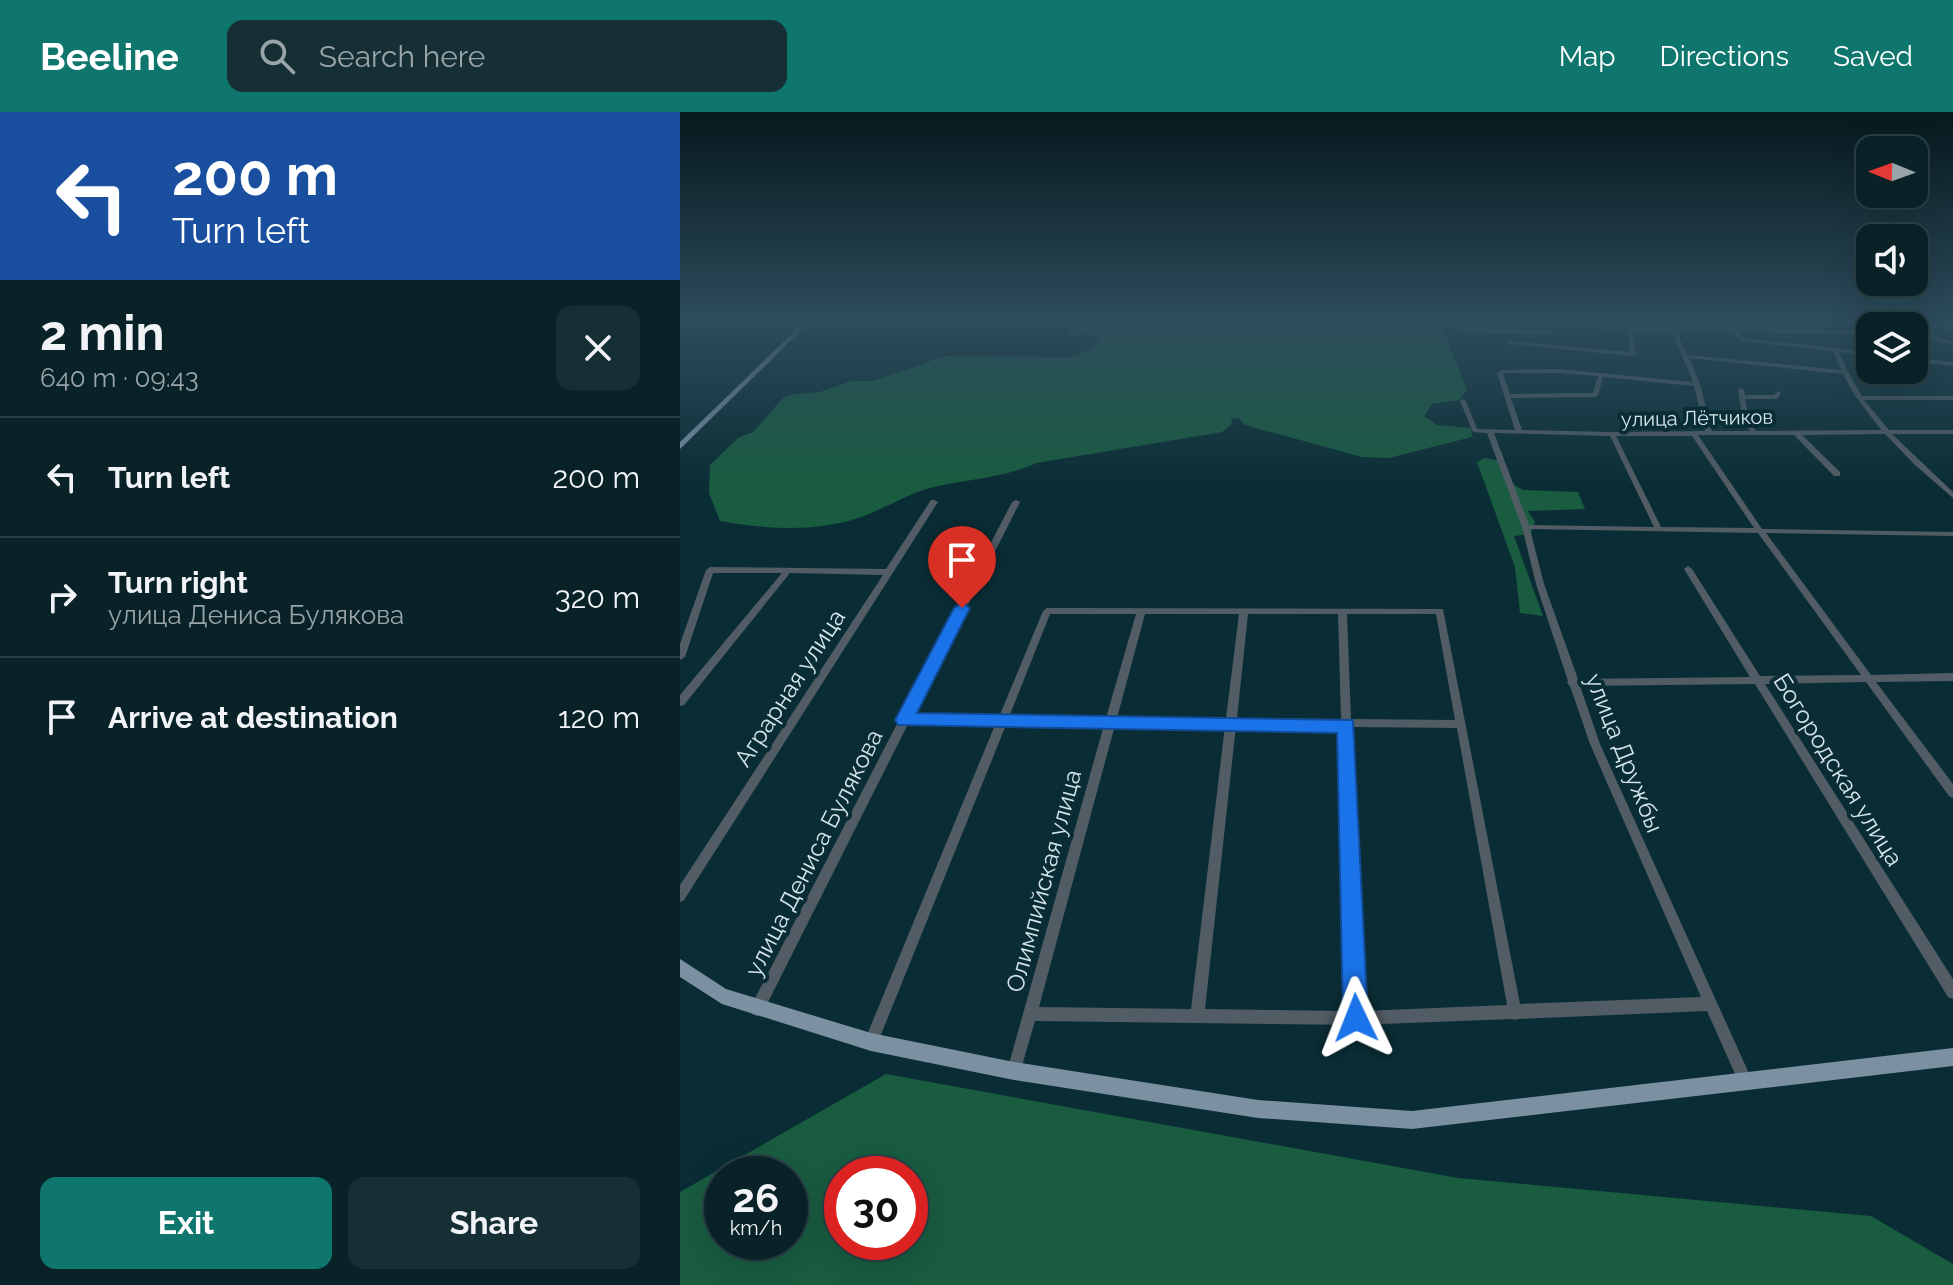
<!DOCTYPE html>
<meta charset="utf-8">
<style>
:root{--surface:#082228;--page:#162f34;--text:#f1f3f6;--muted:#98a4a8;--line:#293f45;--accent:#0f766e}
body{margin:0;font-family:Raleway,sans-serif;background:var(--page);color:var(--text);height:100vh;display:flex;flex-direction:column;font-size:30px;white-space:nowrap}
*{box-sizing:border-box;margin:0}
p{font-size:26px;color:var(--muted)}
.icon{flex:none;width:44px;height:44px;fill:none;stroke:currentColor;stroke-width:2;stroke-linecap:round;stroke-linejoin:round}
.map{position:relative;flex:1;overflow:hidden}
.panel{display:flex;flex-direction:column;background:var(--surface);width:680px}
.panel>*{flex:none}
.hud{background:#1a4fa0;color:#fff;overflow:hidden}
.needle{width:52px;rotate:271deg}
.tools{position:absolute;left:1176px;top:24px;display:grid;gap:16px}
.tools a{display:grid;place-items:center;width:72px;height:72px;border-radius:16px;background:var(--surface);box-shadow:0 8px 32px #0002,0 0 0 2px var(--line);font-size:40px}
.speed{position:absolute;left:24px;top:1044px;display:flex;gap:16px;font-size:40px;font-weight:700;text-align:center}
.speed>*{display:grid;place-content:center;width:104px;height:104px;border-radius:50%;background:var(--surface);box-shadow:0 8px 32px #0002,0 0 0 2px var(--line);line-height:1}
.speed small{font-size:20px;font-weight:400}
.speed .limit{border:12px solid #d22;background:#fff;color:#111}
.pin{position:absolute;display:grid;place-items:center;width:68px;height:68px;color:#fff;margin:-82px -34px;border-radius:50% 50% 50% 0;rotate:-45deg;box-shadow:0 0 8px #0007}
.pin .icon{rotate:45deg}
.me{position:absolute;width:88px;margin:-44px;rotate:358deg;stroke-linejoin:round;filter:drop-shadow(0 0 6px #0008)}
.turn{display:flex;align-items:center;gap:28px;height:168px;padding:0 40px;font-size:36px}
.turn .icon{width:104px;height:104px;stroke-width:2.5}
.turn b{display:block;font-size:56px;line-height:68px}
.round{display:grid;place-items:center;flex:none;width:84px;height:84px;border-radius:16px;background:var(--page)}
.summary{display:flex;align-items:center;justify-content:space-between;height:136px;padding:0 40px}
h1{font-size:48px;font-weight:700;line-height:60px}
.action{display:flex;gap:16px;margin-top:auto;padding:16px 40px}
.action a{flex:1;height:92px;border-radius:16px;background:var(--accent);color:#fff;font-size:32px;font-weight:700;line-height:92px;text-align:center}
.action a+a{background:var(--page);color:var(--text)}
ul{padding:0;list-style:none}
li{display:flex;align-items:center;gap:24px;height:120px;padding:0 40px;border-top:2px solid var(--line)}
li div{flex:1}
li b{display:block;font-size:30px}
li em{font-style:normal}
header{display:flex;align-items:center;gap:48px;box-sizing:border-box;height:112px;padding:0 40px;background:var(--accent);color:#fff}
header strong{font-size:38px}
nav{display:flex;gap:44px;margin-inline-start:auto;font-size:28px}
.search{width:560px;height:72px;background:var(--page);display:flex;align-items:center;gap:20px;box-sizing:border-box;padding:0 28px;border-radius:16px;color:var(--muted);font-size:30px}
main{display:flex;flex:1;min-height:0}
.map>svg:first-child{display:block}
.green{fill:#195c40;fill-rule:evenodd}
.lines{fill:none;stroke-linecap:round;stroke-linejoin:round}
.minor{fill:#525c65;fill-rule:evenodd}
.major{fill:#7b90a1;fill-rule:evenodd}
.route{fill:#1a73e8;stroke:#114b97;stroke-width:2}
.labels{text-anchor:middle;stroke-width:8;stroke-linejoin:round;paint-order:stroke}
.far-street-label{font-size:20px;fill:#d3e5ea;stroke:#0a2d35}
.street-label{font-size:24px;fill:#d3e5ea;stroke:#0a2d35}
</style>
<header>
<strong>Beeline</strong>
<div class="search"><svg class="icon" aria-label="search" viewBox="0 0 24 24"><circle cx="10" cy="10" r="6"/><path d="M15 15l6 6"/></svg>Search here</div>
<nav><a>Map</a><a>Directions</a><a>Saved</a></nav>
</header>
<main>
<section class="panel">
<div class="hud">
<div class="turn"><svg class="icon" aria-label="left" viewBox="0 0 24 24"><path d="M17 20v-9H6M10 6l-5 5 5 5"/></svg><div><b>200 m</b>Turn left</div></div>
</div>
<div class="summary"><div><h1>2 min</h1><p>640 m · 09:43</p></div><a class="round"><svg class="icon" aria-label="close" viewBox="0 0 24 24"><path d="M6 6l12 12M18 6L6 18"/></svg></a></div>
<ul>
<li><svg class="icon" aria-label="left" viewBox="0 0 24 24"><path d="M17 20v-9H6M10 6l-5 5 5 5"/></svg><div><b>Turn left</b></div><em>200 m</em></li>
<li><svg class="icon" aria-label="right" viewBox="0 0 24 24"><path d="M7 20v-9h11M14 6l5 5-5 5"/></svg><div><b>Turn right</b><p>улица Дениса Булякова</p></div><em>320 m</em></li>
<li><svg class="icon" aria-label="arrive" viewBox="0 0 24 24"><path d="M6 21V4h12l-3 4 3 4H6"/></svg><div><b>Arrive at destination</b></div><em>120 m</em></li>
</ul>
<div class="action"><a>Exit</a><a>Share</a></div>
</section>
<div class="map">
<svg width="1273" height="1173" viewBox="0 0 1273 1173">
<rect width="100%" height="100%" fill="#0a2d35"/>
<!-- green -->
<path class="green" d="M379,209h354l9,8 18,-6 27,67 -8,10 -27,4 -8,12 13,9 34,3 1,9 -83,21 -27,-1 -117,-32 -6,-7 -8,1 1,5 -10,8 -186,31c-31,15 -68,16 -102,24 -29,7 -52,24 -79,32 -41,13 -92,10 -135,2l-11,-28 1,-28 28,-27 15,-6 30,-34 12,-4 25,-2 31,-11h22l72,-25 127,1 19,-7 9,-12 -13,-5 -19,4 2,-4 -13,-9z
M805,346l17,3 11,23 10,6 55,2 7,17 -57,2 7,11 -4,12 -17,2 29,80 -23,-3 -5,-46 -38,-105z
M206,962l572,104 413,38 82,48v21h-1273v-93zM42,1062h68v68h-68zM162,1062h68v68h-68z"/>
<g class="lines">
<!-- minor -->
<path class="minor" d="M852,209c41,0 82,7 123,8l1,-6 17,-2 -12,4v4l152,1v-2l15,-7h6l-17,9h53v4l-131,-2 4,6 127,14v4l-31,-4 9,20 14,24h91v4h-89l25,30h64v4h-61l61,58v6l-38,-33 -30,-31 -83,1 38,37v4h-6l-40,-41h-96l64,94 191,3v4l-187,-3 105,142 82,-2v8l-77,1 77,102v14l-4,-2 -83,-114 -101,2 188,295v20l-5,-2 -193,-313 -175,2 20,58 152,336 -2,5 -5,2 -5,-2 -33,-74 -189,8 -3,1 -3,-1 -156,6 -321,-4 -16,55 -5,2 -5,-2 -2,-5 97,-346h-98l-130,322 -5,2 -5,-2 -2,-5 131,-317 -87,-1 -146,290 -5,2 -5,-2 -2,-5 2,-5 260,-502 4,-2 4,2 -108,214 87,1 44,-106 4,-3 396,1 77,395 181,-7 -111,-253 -20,-58 -3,-3 1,-2 -32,-97 -14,-57 -35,-94 -14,-1 -13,-31 3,-2 3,2 11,28 38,1 -18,-57 5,-3 57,-1 134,13 -21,-50h-39l3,22 -3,2 -126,-12 -1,-1 3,-2 121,11 -2,-21 -94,-8zM997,220h56l8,9 92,10 8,19 -154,-15zM1009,246l154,16 10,19 28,37 -125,1 -7,-10 -4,-22h31l2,-1 3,-5 -3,-2 -4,4h-29l-1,-5 -3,-2 -3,2 5,31 7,10h-38l-12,-47zM825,261h54l39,3 -5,17 -83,1 -7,-20zM923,265l91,9 11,45 -93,1 -90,-2 -11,-32 84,-1 3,-2zM814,321l116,3 44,91 -125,-2zM936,324h76l62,92 -93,-1zM850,417l228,4 103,142 -101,1 -68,-107 -4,-3 -4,3 66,108 -172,2 -34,-95zM370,502h86l-30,104 -97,-1zM465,502h94l-13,104h-109zM568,502h90l3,105 -104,-1zM667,502h89l19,106 -104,-1zM435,613l110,1 -34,283 -152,-2zM556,614l105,1 8,284 -144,-2zM671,615l106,1 50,277 -144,6z
M1215,209h12l46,6v4z
M781,217l87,1 3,2 -3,2 -89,-2v-2z
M1234,219l39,10v4l-39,-10z
M1234,246l39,4v4l-39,-4z
M251,388h3l4,2 -254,398 -4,2v-17l203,-310 -93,-2 -106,132 -4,1v-11l102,-122h-69l-28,84 -5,3v-16l26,-74 4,-3 176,2z"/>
<!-- major -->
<path class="major" d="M125,209h6l-131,128v-7z
M0,847l46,30 145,44 143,29 244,38 154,11 541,-63v18l-541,63 -154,-11 -244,-38 -143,-29 -149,-47 -42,-27z"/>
</g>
<!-- sky -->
<linearGradient id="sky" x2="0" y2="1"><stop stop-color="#06191d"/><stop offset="0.56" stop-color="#2d4c5c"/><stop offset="1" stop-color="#2d4c5c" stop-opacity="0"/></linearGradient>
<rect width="1273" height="373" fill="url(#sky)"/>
<!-- route -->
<path class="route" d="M282,490l8,6 -53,105 436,7 15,298 -3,9 -9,3 -9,-3 -4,-9 -6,-285 -439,-8 -3,-5 59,-112z"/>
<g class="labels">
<!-- far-street labels -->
<g class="far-street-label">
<text transform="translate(1017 306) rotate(-1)" y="7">улица Лётчиков</text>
</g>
<!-- street labels -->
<g class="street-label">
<text transform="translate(110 576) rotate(-57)" y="8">Аграрная улица</text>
<text transform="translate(944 641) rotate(68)" y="8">улица Дружбы</text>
<text transform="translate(1158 658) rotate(58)" y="8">Богородская улица</text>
<text transform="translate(134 741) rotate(-63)" y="8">улица Дениса Булякова</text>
<text transform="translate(364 769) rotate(-75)" y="8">Олимпийская улица</text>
</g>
</g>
</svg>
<div class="tools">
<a><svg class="needle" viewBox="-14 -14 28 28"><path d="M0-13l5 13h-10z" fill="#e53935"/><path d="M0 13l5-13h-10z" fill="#98a4a8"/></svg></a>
<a><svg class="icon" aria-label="sound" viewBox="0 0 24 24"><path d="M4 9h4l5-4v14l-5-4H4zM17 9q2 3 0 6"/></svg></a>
<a><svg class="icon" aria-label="layers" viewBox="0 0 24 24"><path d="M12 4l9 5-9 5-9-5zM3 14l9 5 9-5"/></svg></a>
</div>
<div class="speed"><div>26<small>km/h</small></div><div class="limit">30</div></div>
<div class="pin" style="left:282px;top:496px;background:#d93025"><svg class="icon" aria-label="arrive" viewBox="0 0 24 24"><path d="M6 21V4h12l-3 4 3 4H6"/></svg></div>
<svg class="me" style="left:676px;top:906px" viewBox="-20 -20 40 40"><path d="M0-17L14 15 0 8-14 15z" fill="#1a73e8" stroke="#fff" stroke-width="4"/></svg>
</div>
</main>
